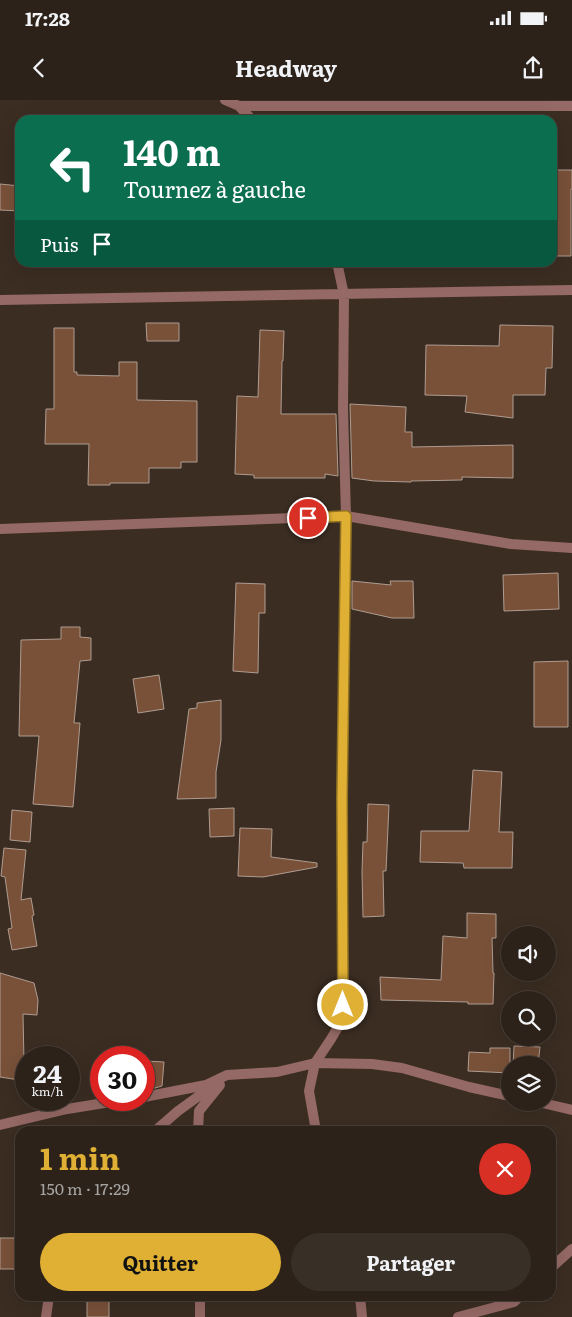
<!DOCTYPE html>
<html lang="fr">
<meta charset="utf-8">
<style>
:root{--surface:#2c221a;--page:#382f27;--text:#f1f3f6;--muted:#a6a4a2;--line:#483f39;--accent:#dfb034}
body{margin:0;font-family:Literata,serif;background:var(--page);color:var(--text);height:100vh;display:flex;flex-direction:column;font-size:19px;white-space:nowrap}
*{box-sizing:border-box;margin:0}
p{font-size:16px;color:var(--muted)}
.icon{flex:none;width:28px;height:28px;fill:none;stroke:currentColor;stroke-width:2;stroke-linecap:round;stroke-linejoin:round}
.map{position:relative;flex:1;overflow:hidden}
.drawer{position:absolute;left:15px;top:1026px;width:541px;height:175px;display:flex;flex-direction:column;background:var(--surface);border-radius:15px;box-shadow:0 5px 20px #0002,0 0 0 1px var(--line)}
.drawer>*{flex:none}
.guide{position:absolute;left:15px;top:15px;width:542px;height:152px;border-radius:15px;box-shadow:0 5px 20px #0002,0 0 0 1px var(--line);background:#0b6e4f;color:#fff;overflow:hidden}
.fabs{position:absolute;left:501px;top:826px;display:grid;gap:10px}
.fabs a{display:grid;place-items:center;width:55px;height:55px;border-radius:50%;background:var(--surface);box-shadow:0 5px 20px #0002,0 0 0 1px var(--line);font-size:25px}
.speed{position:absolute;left:15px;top:946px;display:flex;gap:10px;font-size:25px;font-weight:700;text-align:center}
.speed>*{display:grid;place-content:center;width:65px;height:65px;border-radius:50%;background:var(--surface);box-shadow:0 5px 20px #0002,0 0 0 1px var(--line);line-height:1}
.speed small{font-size:12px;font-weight:400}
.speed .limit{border:8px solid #d22;background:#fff;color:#111}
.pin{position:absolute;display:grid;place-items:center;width:42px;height:42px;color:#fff;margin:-21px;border:2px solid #fff;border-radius:50%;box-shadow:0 1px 5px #0007}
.me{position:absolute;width:55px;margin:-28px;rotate:0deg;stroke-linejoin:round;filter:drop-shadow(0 0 4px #0008)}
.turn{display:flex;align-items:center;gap:18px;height:105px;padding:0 25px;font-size:22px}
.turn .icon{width:65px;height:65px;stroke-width:2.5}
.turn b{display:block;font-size:35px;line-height:42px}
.then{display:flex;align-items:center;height:48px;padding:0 25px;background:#0003;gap:10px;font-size:19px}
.round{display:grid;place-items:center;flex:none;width:52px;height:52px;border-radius:26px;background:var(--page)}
.overview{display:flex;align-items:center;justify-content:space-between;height:85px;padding:0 25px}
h1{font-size:30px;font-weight:700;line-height:38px;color:var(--accent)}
.action{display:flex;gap:10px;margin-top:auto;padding:10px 25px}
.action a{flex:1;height:58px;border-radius:30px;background:var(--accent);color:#111;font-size:20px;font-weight:700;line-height:58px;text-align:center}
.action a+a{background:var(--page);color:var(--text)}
.status{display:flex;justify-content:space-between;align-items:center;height:35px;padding:0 25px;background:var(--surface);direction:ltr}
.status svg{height:14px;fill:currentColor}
header{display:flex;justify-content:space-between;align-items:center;height:65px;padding:0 25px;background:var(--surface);font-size:22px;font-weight:700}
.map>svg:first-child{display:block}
.building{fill:#795139;stroke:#af9c91}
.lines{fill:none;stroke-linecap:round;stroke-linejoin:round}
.minor{stroke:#956965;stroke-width:10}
.route-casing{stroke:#917222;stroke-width:12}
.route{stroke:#dfb034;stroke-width:9}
</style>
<div class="status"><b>17:28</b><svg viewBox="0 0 49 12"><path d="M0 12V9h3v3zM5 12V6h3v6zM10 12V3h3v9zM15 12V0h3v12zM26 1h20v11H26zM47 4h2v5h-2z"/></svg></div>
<header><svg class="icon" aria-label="back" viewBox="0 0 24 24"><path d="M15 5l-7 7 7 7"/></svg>Headway<svg class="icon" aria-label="share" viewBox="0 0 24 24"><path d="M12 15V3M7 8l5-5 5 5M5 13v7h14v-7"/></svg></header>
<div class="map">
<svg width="572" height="1217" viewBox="0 0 572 1217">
<rect width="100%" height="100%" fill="#3b2d22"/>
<!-- building -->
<path class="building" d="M552,70h20v19h-1v67h-19z
M0,84l20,2v25l-20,-1z
M146,223h33v18h-32z
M500,225l53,1 -1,42h-6l-1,27h-32v23l-48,-6 2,-16 -42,-1 1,-50 73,1z
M54,228h20v44h3v3l42,1v-14h18v38l60,1v61h-16v6h-32v15h-39v2h-22l1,-41h-44l1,-35h8z
M260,230l24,1 -1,30h-1l-1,53h55l2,62 -13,-2v4h-71v-3l-19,-1 2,-78 21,1z
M350,304l56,3 -1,25h7v15l101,-2v33l-51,-1v3l-51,1v1l-37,-1 -22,-3z
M558,473l1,36 -55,2 -1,-36z
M352,481l39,4 -1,-4h23l1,37h-22l-40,-9z
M236,483l29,1v29h-6l-1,60 -25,-2z
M61,527h19v10l11,1v22l-11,1 -6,62h6l-7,84 -40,-3 6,-68h-20l2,-96 40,-1z
M568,561v66h-34v-65z
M159,575l5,34 -26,4 -5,-34z
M221,600v40l-5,32v26l-39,1 12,-90 8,-1v-5z
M473,670l29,2 -3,60h14l-1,36h-48l-1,-5 -43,-1 1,-31h48z
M368,704l21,1 -3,66h-3l1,45 -21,1 -1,-45 1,-30h4z
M234,708v28l-24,1 -1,-28z
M12,710l20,2 -2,30 -20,-2z
M240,728l32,1 -1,28 46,6v4l-54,10 -25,-1z
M4,748l22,2 -5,50 10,-2 3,17 -2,1 5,30 -25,4 -4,-21 4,-1 -7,-51 -4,-1z
M467,813l29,1v24h-4l1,35h1l-1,31h-25v-2l-87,-2 -1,-23 61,3 2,-44 24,2z
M0,873l34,10 4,17 -1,15 -14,-1 1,48h2v19l-26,-4z
M514,946l26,1 -2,18h-25z
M490,948h20v25l-42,-2 1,-19 21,1z
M146,961l18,1 -2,24 -7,2 -11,-1z
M0,1138h17l1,31h-18z
M87,1196h22v21h-22z"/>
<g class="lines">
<!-- minor -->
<path class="minor" d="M225,0l14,6 13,14
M239,6h333
M0,200l572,-10
M0,429l346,-13 165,28 61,4
M144,997l62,-12 21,-10 50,-3 38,-9 57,1 30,4 67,19 41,9
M538,1002l34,8
M0,1025l67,-16 56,-9
M155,1031l23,-20 36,-26
M198,1031l1,-20 21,-26
M316,1031l-7,-40 6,-28 16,-24 10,-17 2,-17 -1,-207 4,-282 -3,-108 1,-113 -7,-33
M551,1168l21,-19
M200,1196v21
M360,1196l2,21
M46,1217l3,-21
M458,1217l56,-15 6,-6"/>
</g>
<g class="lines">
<defs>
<path id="route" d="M308,418l38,-2 -4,282 1,207"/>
</defs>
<!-- route casing -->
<use href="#route" class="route-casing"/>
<!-- route -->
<use href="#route" class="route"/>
</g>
</svg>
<div class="fabs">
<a><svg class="icon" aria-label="sound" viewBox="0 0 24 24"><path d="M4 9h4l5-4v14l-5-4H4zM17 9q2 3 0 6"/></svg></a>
<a><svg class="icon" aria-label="search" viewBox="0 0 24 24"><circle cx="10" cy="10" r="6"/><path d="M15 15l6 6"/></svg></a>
<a><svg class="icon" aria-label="layers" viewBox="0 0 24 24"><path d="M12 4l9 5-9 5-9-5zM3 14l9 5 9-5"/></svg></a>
</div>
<div class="speed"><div>24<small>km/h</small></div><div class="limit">30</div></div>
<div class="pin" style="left:308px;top:418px;background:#d93025"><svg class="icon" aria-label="arrive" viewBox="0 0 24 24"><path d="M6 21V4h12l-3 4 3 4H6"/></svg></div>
<svg class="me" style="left:343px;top:905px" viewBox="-20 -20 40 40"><circle r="17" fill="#dfb034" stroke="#fff" stroke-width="3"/><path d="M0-11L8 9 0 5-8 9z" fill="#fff"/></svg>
<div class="guide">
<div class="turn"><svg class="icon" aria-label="left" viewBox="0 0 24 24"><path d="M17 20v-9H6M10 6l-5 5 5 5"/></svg><div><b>140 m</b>Tournez à gauche</div></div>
<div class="then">Puis<svg class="icon" aria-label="arrive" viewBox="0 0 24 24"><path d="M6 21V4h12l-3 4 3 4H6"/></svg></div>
</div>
<section class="drawer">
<div class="overview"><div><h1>1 min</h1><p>150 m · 17:29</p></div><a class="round" style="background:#d93025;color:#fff"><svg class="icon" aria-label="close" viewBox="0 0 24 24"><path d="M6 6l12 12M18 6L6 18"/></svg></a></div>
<div class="action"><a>Quitter</a><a>Partager</a></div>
</section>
</div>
